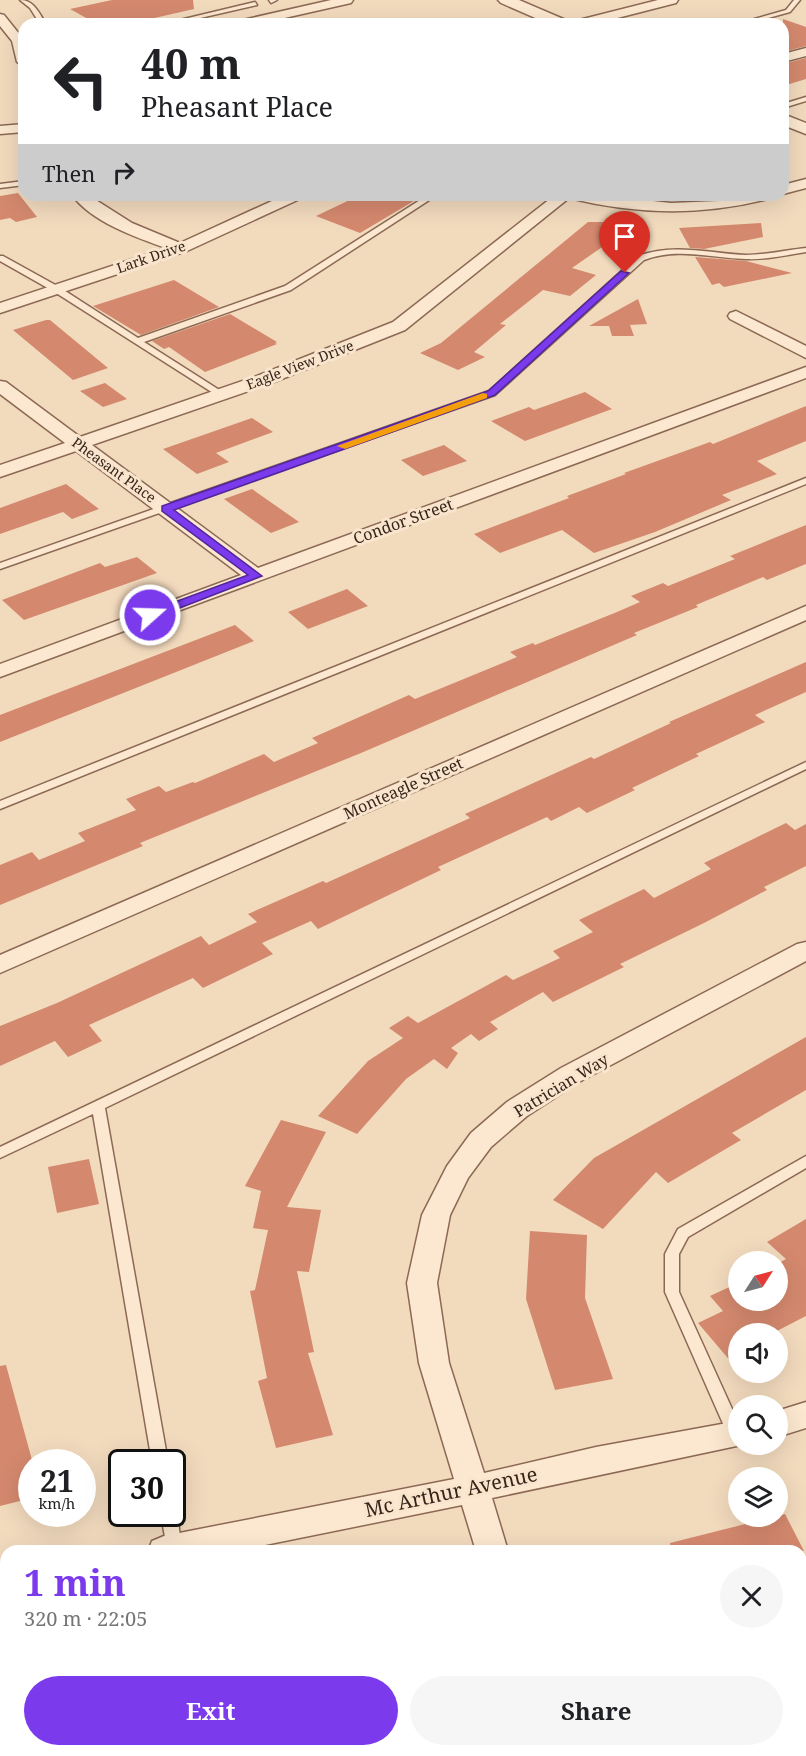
<!DOCTYPE html>
<meta charset="utf-8">
<style>
:root{--surface:#fff;--page:#f6f6f6;--text:#202124;--muted:#757577;--accent:#7c3aed}
body{margin:0;font-family:"Noto Serif",serif;background:var(--page);color:var(--text);height:100vh;display:flex;flex-direction:column;font-size:22px;white-space:nowrap}
*{box-sizing:border-box;margin:0}
p{font-size:20px;color:var(--muted)}
.icon{flex:none;width:33px;height:33px;fill:none;stroke:currentColor;stroke-width:2;stroke-linecap:round;stroke-linejoin:round}
.map{position:relative;flex:1;overflow:hidden}
.details{position:absolute;left:0px;top:1545px;width:807px;height:212px;display:flex;flex-direction:column;background:var(--surface);border-radius:18px 18px 0 0;box-shadow:0 6px 24px #0002}
.details>*{flex:none}
.top-card{position:absolute;left:18px;top:18px;width:771px;height:183px;border-radius:18px;box-shadow:0 6px 24px #0002;background:#fff;color:var(--text);overflow:hidden}
.needle{width:39px;rotate:54deg}
.fabs{position:absolute;left:728px;top:1251px;display:grid;gap:12px}
.fabs a{display:grid;place-items:center;width:60px;height:60px;border-radius:50%;background:var(--surface);box-shadow:0 6px 24px #0002;font-size:30px}
.speed{position:absolute;left:18px;top:1449px;display:flex;gap:12px;font-size:30px;font-weight:700;text-align:center}
.speed>*{display:grid;place-content:center;width:78px;height:78px;border-radius:50%;background:var(--surface);box-shadow:0 6px 24px #0002;line-height:1}
.speed small{font-size:15px;font-weight:400}
.speed .limit{border:3px solid #111;border-radius:9px;background:#fff;color:#111}
.pin{position:absolute;display:grid;place-items:center;width:51px;height:51px;color:#fff;margin:-62px -26px;border-radius:50% 50% 50% 0;rotate:-45deg;box-shadow:0 0 6px #0007}
.pin .icon{rotate:45deg}
.me{position:absolute;width:66px;margin:-33px;rotate:70deg;stroke-linejoin:round;filter:drop-shadow(0 0 4px #0008)}
.turn{display:flex;align-items:center;gap:21px;height:126px;padding:0 24px;font-size:27px}
.turn .icon{width:78px;height:78px;stroke-width:2.5}
.turn b{display:block;font-size:42px;line-height:51px}
.then{display:flex;align-items:center;height:57px;padding:0 24px;background:#0003;gap:12px;font-size:22px}
.round{display:grid;place-items:center;flex:none;width:63px;height:63px;border-radius:32px;background:var(--page)}
.summary{display:flex;align-items:center;justify-content:space-between;height:102px;padding:0 24px}
h1{font-size:36px;font-weight:700;line-height:45px;color:var(--accent)}
.action{display:flex;gap:12px;margin-top:auto;padding:12px 24px}
.action a{flex:1;height:69px;border-radius:36px;background:var(--accent);color:#fff;font-size:24px;font-weight:700;line-height:69px;text-align:center}
.action a+a{background:var(--page);color:var(--text)}
.map>svg:first-child{display:block}
.building{fill:#d4896e}
.lines{fill:none;stroke-linecap:round;stroke-linejoin:round}
.service-casing{stroke:#8c6954;stroke-width:3}
.minor-casing{stroke:#8c6954;stroke-width:3}
.tertiary-casing{stroke:#8c6954;stroke-width:3}
.service{fill:#fce8d0;fill-rule:evenodd}
.minor{fill:#fce8d0;fill-rule:evenodd}
.tertiary{fill:#fce8d0;fill-rule:evenodd}
.route{fill:#7c3aed;stroke:#51269a;stroke-width:1.5}
.slow{fill:#f59e0b}
.labels{text-anchor:middle;stroke-width:6;stroke-linejoin:round;paint-order:stroke}
.far-street-label{font-size:14px;fill:#39241a;stroke:#f9e5cd}
.street-label{font-size:16px;fill:#39241a;stroke:#f9e5cd}
.near-street-label{font-size:20px;fill:#39241a;stroke:#f9e5cd}
</style>
<div class="map">
<svg width="806" height="1756" viewBox="0 0 806 1756">
<rect width="100%" height="100%" fill="#f2dabd"/>
<!-- building -->
<path class="building" d="M112,0h81l1,9 -66,15h-31l-27,-15z
M783,19l23,8v19l-23,6z
M806,58v21l-23,7v-22z
M18,193l19,24 -21,5 -6,-4 -10,2v-24z
M360,195h64l-64,38 -44,-17z
M588,222h50l-66,46 24,7 -26,21 -27,-6 -43,34 6,1 -32,27 11,5 -27,13 -38,-17 21,-10z
M761,223l2,14 -59,12 -14,-1 -11,-20z
M695,257l51,4 46,12 -68,14 -5,-4 -7,2z
M174,280l45,27 -78,28 -48,-29z
M638,299l9,25 -17,1 4,11h-22l-3,-10h-20z
M230,314l47,28 -2,1 2,1 -72,28 -36,-25 -5,2 -12,-8z
M46,320h4l58,48 -35,12 -60,-50z
M105,383l22,16 -24,8 -23,-16z
M585,392l27,17 -87,32 -34,-20 38,-14 5,3z
M806,406v35l-49,20 20,13 -55,21 9,5 -76,32 -61,21 -32,-23 -62,23 -26,-19 95,-36 -2,-2 59,-22 -2,-1 86,-31 3,2z
M252,418l21,14 -57,21 13,9 -32,12 -34,-25z
M444,445l23,16 -44,15 -22,-16z
M66,484l33,25 -27,10 -9,-7 -63,22v-26z
M252,489l47,33 -28,11 -47,-34z
M806,525v39l-39,16 -4,-3 -67,28 2,2 -64,26 3,2 -276,118 -221,90 3,3 -143,59v-40l32,-13 7,8 46,-19 -7,-8 58,-23 -10,-11 33,-13 7,6 27,-10 2,1 69,-29 10,8 44,-19 -6,-5 97,-43 6,4 102,-42 -7,-5 23,-9 2,2 82,-33 23,-10 -9,-6 32,-13 5,3 67,-27 -5,-3z
M137,557l20,16 -133,47 -22,-20 98,-37 5,4z
M347,589l21,17 -60,23 -20,-17z
M235,625l19,16 -254,101v-27z
M806,662v30l-51,23 10,7 -69,32 3,2 -67,32 3,2 -48,23 -8,-6 -28,14 -4,-4 -109,50 3,3 -123,59 -7,-8 -49,22 11,11 -70,34 -10,-10 -104,47 13,16 -34,16 -13,-16 -55,25v-40l57,-23 144,-67 8,9 48,-23 -9,-8 75,-33 3,2 144,-65 -5,-4 126,-57 3,2 77,-36 -2,-1z
M786,823l9,7 11,-6v42l-42,21 3,3 -63,33 -84,41 4,3 -71,35 -10,-10 -53,30 8,7 -19,12 -8,-7 -20,14 7,5 -11,16 -13,-10 -28,20 -49,55 -39,-18 50,-55 35,-23 -14,-10 19,-12 10,7 88,-48 7,5 47,-22 -7,-7 40,-19 -14,-12 65,-31 10,9 57,-29 -7,-6z
M806,1037v53l-74,43 9,7 -73,43 -12,-11 -53,57 -50,-29 41,-42z
M281,1120l45,12 -39,75 34,3 -12,62 -12,-1 17,81 -6,1 25,82 -57,13 -18,-67 9,-3 -17,-87 5,-1 13,-60 -15,-2 8,-37 -16,-5z
M89,1159l10,45 -42,9 -9,-46z
M806,1219v97l-35,18h-33v36l-40,-47 25,-12 -13,-15 28,-13v17h39v-36l9,-5 -19,-17z
M530,1231l57,4 -2,63 28,81 -58,11 -29,-91z
M6,1365l26,95v38l-32,8v-140z
M785,1514l19,37h-133l-1,-8z"/>
<g class="lines">
<defs>
<path id="service" d="M20,0c14,0 19,13 26,24h-6l-10,-16z
M269,0h8l-6,3z
M794,0h6l-10,12 -43,12h-10l49,-14z
M255,2l2,3 -83,19h-11z
M806,97v4l-23,7v-4z
M24,181v4l-24,3v-4z
M428,195h9l-146,95 -147,52 80,51 1,2 -4,3 -168,-107 -53,-30v-5h3l56,31 79,51 147,-52z
M806,248v4c-20,3 -40,8 -60,7 -35,-1 -69,-12 -102,1l-149,135 -495,174v-6l489,-172 149,-135c36,-13 70,-3 107,-1 21,0 41,-5 61,-7z
M806,478v6l-806,325v-8z
M806,762v7l-701,339 63,354h-16l-59,-348 -93,44v-11z
M806,1156v12l-118,69 -9,17v38l59,130v19l-8,-1 -2,-5 -63,-143v-38l13,-25z
M172,1508l5,6 5,37h-14l-1,-2 -6,-35h11z
M806,1668v16l-5,1v-16z
M444,1750h39l-3,6h-38z"/>
<path id="minor" d="M331,0h22l-2,3 -93,21h-22l2,-3z
M658,0h20l-2,3 -82,21h-21l2,-3z
M0,14l4,1 20,25v26l-7,-4 -5,-21 -12,-15z
M806,48v8l-23,6v-8z
M24,124v8l-24,2v-8z
M806,179v9l-23,6v-9z
M72,195h16l44,28 48,20 105,-48h19l-2,3 -115,53 -187,62v-10l166,-55c-31,-11 -74,-26 -94,-53z
M555,195h43l73,8 48,-2 31,-6h24l-2,3c-67,18 -135,17 -203,0l-164,132 -136,54 -177,61 166,123 548,-201v11l-806,299v-13l241,-89 -165,-124 -76,26v-12l65,-22 -65,-49v-13l6,1 74,55 177,-61 136,-54z
M736,311l70,35v12l-76,-39 -2,-3 2,-3z
M806,606v14l-806,353v-18z
M806,942v19l-227,121 -52,34 -36,31 -23,31 -18,37 -13,68 12,80 35,110 112,-26 142,-26v23h8l-254,54 16,53h-32l-14,-46 -226,46h-88l4,-10 12,-5 290,-57 -35,-116 -12,-80 15,-68 25,-49 24,-33 36,-31 54,-34 236,-124z
M806,1402v26l-29,9v-26z
M6,1569v30l-6,2v-30z
M537,1750h36l2,6h-36z"/>
<path id="tertiary" d="M498,0h21l49,21 2,3h-21l-48,-21z
M783,114l23,9v11l-23,-9z"/>
</defs>
<!-- service casing -->
<use href="#service" class="service-casing"/>
<!-- minor casing -->
<use href="#minor" class="minor-casing"/>
<!-- tertiary casing -->
<use href="#tertiary" class="tertiary-casing"/>
<!-- service -->
<use href="#service" class="service"/>
<!-- minor -->
<use href="#minor" class="minor"/>
<!-- tertiary -->
<use href="#tertiary" class="tertiary"/>
</g>
<!-- route -->
<path class="route" d="M621,271l8,2 -134,122 -321,115 88,66 -108,42h-9v-5l103,-38 -86,-64v-5l326,-115z"/>
<!-- slow -->
<path class="slow" d="M483,393l4,1v4l-142,51 -8,-3z"/>
<g class="labels">
<!-- far-street labels -->
<g class="far-street-label">
<text transform="translate(151 257) rotate(-19)" y="5">Lark Drive</text>
<text transform="translate(300 365) rotate(-21)" y="5">Eagle View Drive</text>
<text transform="translate(114 470) rotate(36)" y="5">Pheasant Place</text>
</g>
<!-- street labels -->
<g class="street-label">
<text transform="translate(403 521) rotate(-20)" y="6">Condor Street</text>
<text transform="translate(403 788) rotate(-24)" y="6">Monteagle Street</text>
<text transform="translate(561 1085) rotate(-31)" y="6">Patrician Way</text>
</g>
<!-- near-street labels -->
<g class="near-street-label">
<text transform="translate(451 1492) rotate(-12)" y="7">Mc Arthur Avenue</text>
</g>
</g>
</svg>
<div class="fabs">
<a><svg class="needle" viewBox="-14 -14 28 28"><path d="M0-13l5 13h-10z" fill="#e53935"/><path d="M0 13l5-13h-10z" fill="#757577"/></svg></a>
<a><svg class="icon" aria-label="sound" viewBox="0 0 24 24"><path d="M4 9h4l5-4v14l-5-4H4zM17 9q2 3 0 6"/></svg></a>
<a><svg class="icon" aria-label="search" viewBox="0 0 24 24"><circle cx="10" cy="10" r="6"/><path d="M15 15l6 6"/></svg></a>
<a><svg class="icon" aria-label="layers" viewBox="0 0 24 24"><path d="M12 4l9 5-9 5-9-5zM3 14l9 5 9-5"/></svg></a>
</div>
<div class="speed"><div>21<small>km/h</small></div><div class="limit">30</div></div>
<div class="pin" style="left:625px;top:273px;background:#d93025"><svg class="icon" aria-label="arrive" viewBox="0 0 24 24"><path d="M6 21V4h12l-3 4 3 4H6"/></svg></div>
<svg class="me" style="left:150px;top:615px" viewBox="-20 -20 40 40"><circle r="17" fill="#7c3aed" stroke="#fff" stroke-width="3"/><path d="M0-11L8 9 0 5-8 9z" fill="#fff"/></svg>
<div class="top-card">
<div class="turn"><svg class="icon" aria-label="left" viewBox="0 0 24 24"><path d="M17 20v-9H6M10 6l-5 5 5 5"/></svg><div><b>40 m</b>Pheasant Place</div></div>
<div class="then">Then<svg class="icon" aria-label="right" viewBox="0 0 24 24"><path d="M7 20v-9h11M14 6l5 5-5 5"/></svg></div>
</div>
<section class="details">
<div class="summary"><div><h1>1 min</h1><p>320 m · 22:05</p></div><a class="round"><svg class="icon" aria-label="close" viewBox="0 0 24 24"><path d="M6 6l12 12M18 6L6 18"/></svg></a></div>
<div class="action"><a>Exit</a><a>Share</a></div>
</section>
</div>
